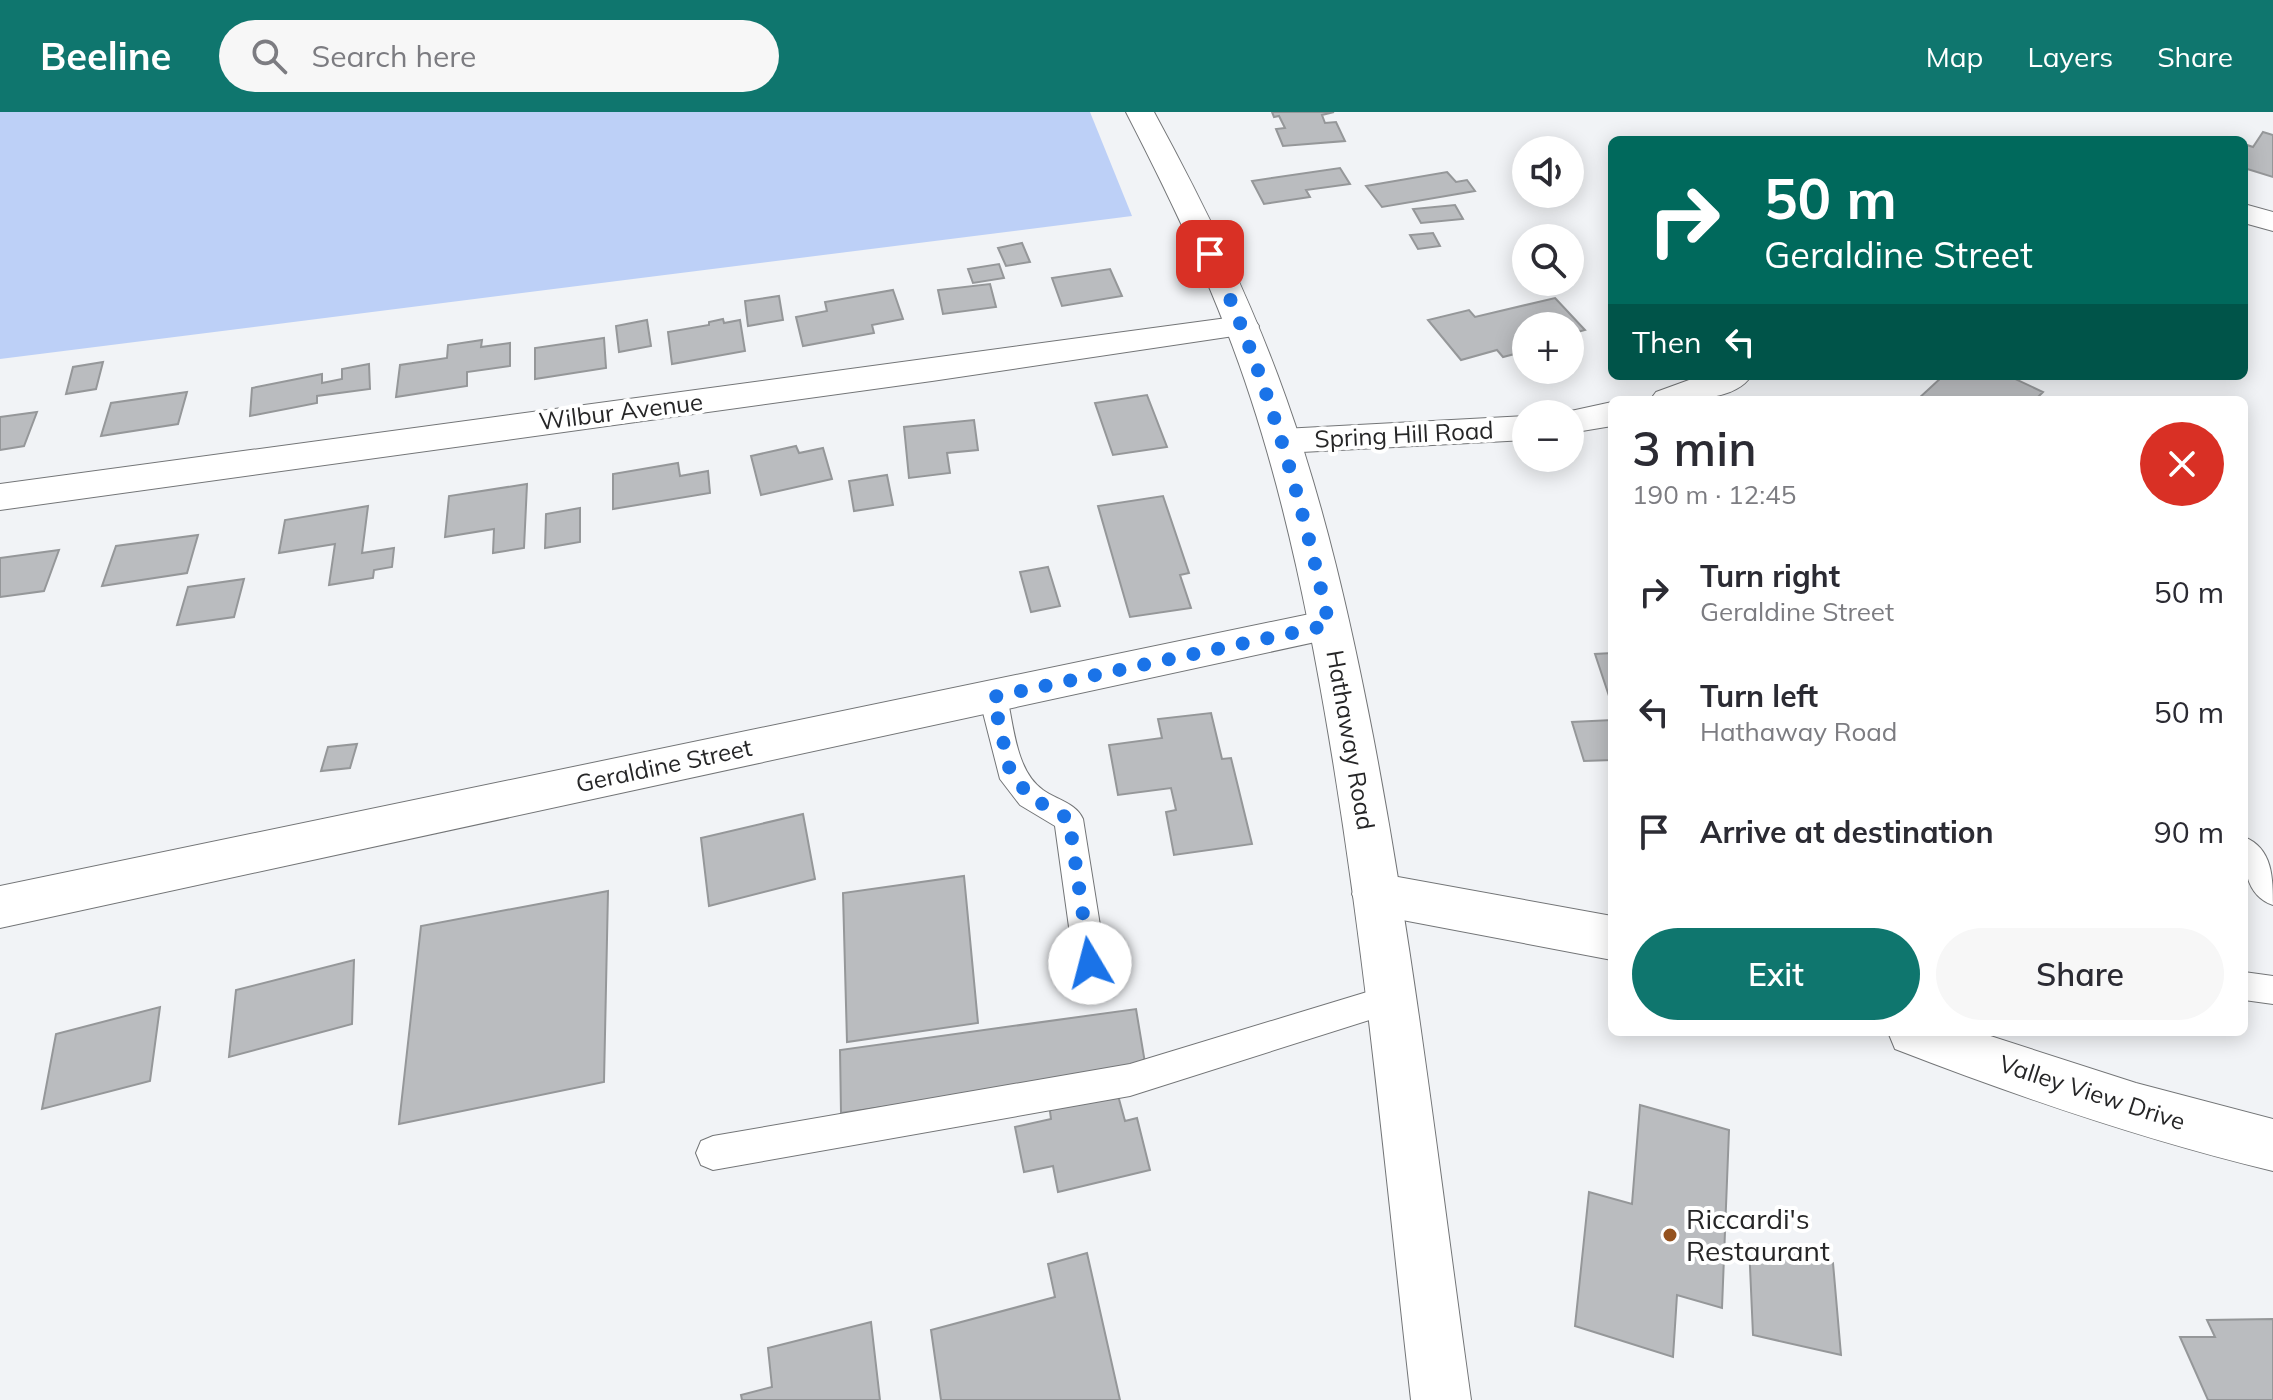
<!DOCTYPE html>
<meta charset="utf-8">
<style>
:root{--surface:#fff;--page:#f7f7f7;--text:#2b2b33;--muted:#7c7c81;--accent:#0f766e}
body{margin:0;font-family:Mulish,sans-serif;background:var(--page);color:var(--text);height:100vh;display:flex;flex-direction:column;font-size:30px;white-space:nowrap}
*{box-sizing:border-box;margin:0}
p{font-size:26px;color:var(--muted)}
.icon{flex:none;width:44px;height:44px;fill:none;stroke:currentColor;stroke-width:2;stroke-linecap:round;stroke-linejoin:round}
.map{position:relative;flex:1;overflow:hidden}
.side{position:absolute;left:1608px;top:284px;width:640px;height:640px;display:flex;flex-direction:column;background:var(--surface);border-radius:12px;box-shadow:0 4px 20px #0003}
.side>*{flex:none}
.top-card{position:absolute;left:1608px;top:24px;width:640px;height:244px;border-radius:12px;box-shadow:0 4px 20px #0003;background:#00695c;color:#fff;overflow:hidden}
.tools{position:absolute;left:1512px;top:24px;display:grid;gap:16px}
.tools a{display:grid;place-items:center;width:72px;height:72px;border-radius:50%;background:var(--surface);box-shadow:0 4px 20px #0003;font-size:40px}
.pin{position:absolute;display:grid;place-items:center;width:68px;height:68px;color:#fff;margin:-34px;border-radius:16px;box-shadow:0 4px 12px #0006}
.me{position:absolute;width:88px;margin:-44px;rotate:352deg;stroke-linejoin:round;filter:drop-shadow(0 0 6px #0008)}
.turn{display:flex;align-items:center;gap:28px;height:168px;padding:0 24px;font-size:36px}
.turn .icon{width:104px;height:104px;stroke-width:2.5}
.turn b{display:block;font-size:56px;line-height:68px}
.then{display:flex;align-items:center;height:76px;padding:0 24px;background:#0003;gap:16px;font-size:30px}
.round{display:grid;place-items:center;flex:none;width:84px;height:84px;border-radius:42px;background:var(--page)}
.headline{display:flex;align-items:center;justify-content:space-between;height:136px;padding:0 24px}
h1{font-size:48px;font-weight:600;line-height:60px}
.cta{display:flex;gap:16px;margin-top:auto;padding:16px 24px}
.cta a{flex:1;height:92px;border-radius:48px;background:var(--accent);color:#fff;font-size:32px;font-weight:600;line-height:92px;text-align:center}
.cta a+a{background:var(--page);color:var(--text)}
ul{padding:0;list-style:none}
li{display:flex;align-items:center;gap:24px;height:120px;padding:0 24px}
li div{flex:1}
li b{display:block;font-size:30px}
li em{font-style:normal}
header{display:flex;align-items:center;gap:48px;box-sizing:border-box;height:112px;padding:0 40px;background:var(--accent);color:#fff}
header strong{font-size:38px}
nav{display:flex;gap:44px;margin-inline-start:auto;font-size:28px}
.search{width:560px;height:72px;background:var(--page);display:flex;align-items:center;gap:20px;box-sizing:border-box;padding:0 28px;border-radius:44px;color:var(--muted);font-size:30px}
.map>svg:first-child{display:block}
.green{fill:#bdd0f7}
.building{fill:#babcbf;stroke:#959799;stroke-width:2}
.lines{fill:none;stroke-linecap:round;stroke-linejoin:round}
.service-casing{stroke:#737577;stroke-width:2}
.minor-casing{stroke:#737577;stroke-width:2}
.tertiary-casing{stroke:#737577;stroke-width:2}
.secondary-casing{stroke:#737577;stroke-width:2}
.service{fill:#fff;fill-rule:evenodd}
.minor{fill:#fff;fill-rule:evenodd}
.tertiary{fill:#fff;fill-rule:evenodd}
.secondary{fill:#fff;fill-rule:evenodd}
.route{stroke:#1a73e8;stroke-width:14;stroke-dasharray:0 25.2}
.poi-dot{fill:#94521f;stroke:#fff;stroke-width:3}
.labels{text-anchor:middle;stroke-width:8;stroke-linejoin:round;paint-order:stroke}
.street-label{font-size:24px;fill:#262627;stroke:#fff}
.near-poi-label{font-size:28px;fill:#262627;stroke:#fff;text-anchor:start}
</style>
<header>
<strong>Beeline</strong>
<div class="search"><svg class="icon" aria-label="search" viewBox="0 0 24 24"><circle cx="10" cy="10" r="6"/><path d="M15 15l6 6"/></svg>Search here</div>
<nav><a>Map</a><a>Layers</a><a>Share</a></nav>
</header>
<div class="map">
<svg width="2273" height="1288" viewBox="0 0 2273 1288">
<rect width="100%" height="100%" fill="#f1f3f6"/>
<!-- green -->
<path class="green" d="M0,0h1090l42,104 -1132,143z"/>
<!-- building -->
<path class="building" d="M1272,0h62l-12,3 3,8 11,-1 9,19 -62,5 -7,-17 9,-1 -6,-12 -5,1z
M2263,20l10,3v42l-29,-9v-24l9,3z
M1340,56l10,16 -44,6 4,7 -46,7 -12,-23z
M1447,60l9,10 11,-2 8,11 -93,16 -16,-21z
M1455,93l8,14 -42,4 -8,-14z
M1433,121l7,13 -22,3 -8,-14z
M1022,131l8,19 -24,4 -8,-18z
M999,152l5,14 -31,5 -5,-14z
M1110,157l12,27 -60,10 -10,-28z
M990,172l6,23 -53,7 -5,-24z
M893,178l10,29 -31,6 2,8 -71,13 -7,-29 31,-6 -2,-9z
M779,184l4,24 -35,6 -3,-25z
M1555,186l30,32 -15,4v-8h-44v25l-23,6 -6,-7 -36,10 -33,-40 41,-10 6,7z
M723,207l1,4 16,-3 5,31 -73,13 -4,-32 41,-7v-3z
M647,208l4,26 -32,6 -3,-26z
M604,226l2,30 -71,11v-31z
M482,228l-1,7 29,-4v23l-43,6v14l-71,11 4,-32 47,-7 1,-13z
M103,250l-7,27 -30,5 7,-27z
M369,252l1,25 -53,7v7l-67,13 2,-28 70,-14v9l20,-4v-10z
M1943,264h66l34,16 -8,8h-118z
M187,280l-9,32 -77,12 10,-33z
M1147,283l20,52 -54,8 -18,-52z
M37,300l-13,34 -24,4v-33z
M974,308l4,30 -31,3 3,20 -41,5 -5,-51z
M796,334l3,7 24,-5 9,31 -71,16 -10,-39z
M678,351l2,13 28,-5 2,22 -97,16v-35z
M887,363l6,30 -39,6 -5,-30z
M527,372l-3,64 -31,5 1,-24 -49,8 4,-41z
M1163,384l26,77 -9,2 11,33 -61,9 -32,-111z
M368,394l-6,47 32,-5 -2,19 -18,3 -1,8 -44,7 6,-41 -56,9 6,-33z
M580,396v34l-35,6 1,-34z
M198,423l-11,38 -85,13 14,-40z
M59,438l-15,41 -44,6v-39z
M1048,455l12,39 -29,6 -11,-40z
M244,467l-10,38 -57,8 11,-38z
M1612,541v52l-17,-51z
M1211,601l11,46 9,-1 21,86 -78,11 -8,-43 10,-2 -5,-22 -53,7 -9,-50 53,-7 -4,-19z
M1612,608v40l-28,1 -12,-39z
M357,632l-7,24 -29,3 7,-24z
M803,702l12,65 -106,27 -8,-68z
M964,764l14,147 -131,19 -4,-149z
M608,779l-4,191 -205,42 22,-198z
M354,848l-2,64 -123,33 7,-67z
M160,895l-10,74 -108,28 14,-75z
M1136,897l10,60 -305,44 -1,-63z
M1116,976l9,33 12,-3 13,52 -92,22 -5,-26 -29,6 -9,-45 36,-8 -2,-15z
M1640,993l89,25 -7,178 -45,-13 -4,62 -98,-31 14,-134 43,12z
M1749,1132l84,19 8,92 -88,-20z
M1087,1141l33,147h-179l-10,-70 124,-33 -7,-33z
M2273,1207v81h-65l-28,-63h35l-8,-17z
M871,1210l9,78h-138l-1,-5 31,-8 -4,-39z"/>
<g class="lines">
<defs>
<path id="service" d="M993,574l10,4 4,7c7,30 9,74 36,93 14,10 33,13 40,29l23,144 -5,10 -11,4 -11,-4 -5,-10 -19,-137 -35,-21 -20,-26 -21,-82 4,-7z
M2244,725c29,11 29,42 29,68 -29,-10 -29,-41 -29,-68z
M2244,860l29,4v28l-29,-4z
M1390,873l11,5 5,10 -5,10 -271,86 -417,74 -12,-5 -5,-12 5,-12 12,-5 417,-72z"/>
<path id="minor" d="M2244,92l29,8v19l-29,-8z
M1700,264h51c-17,27 -72,24 -101,24l6,-8z
M1612,290v24l-42,7v-19h-13z
M1526,304v24l-243,13 -13,-3 -5,-9 5,-9 13,-3z
M1329,498l14,4 6,11 -6,11 -1343,292v-42z
M1376,761l236,43v44l-236,-45 -17,-6 -7,-15 7,-15z
M1888,920h90l158,51 137,36v52c-129,-31 -254,-74 -378,-122z"/>
<path id="tertiary" d="M1242,204l12,3 5,7 -5,7 -322,48 -932,129v-26z"/>
<path id="secondary" d="M1126,0h28c50,92 97,187 132,286 39,109 65,224 87,338 42,220 67,442 98,664h-60c-25,-221 -45,-443 -82,-663 -19,-113 -42,-228 -78,-338 -32,-99 -77,-194 -125,-287z"/>
</defs>
<!-- service casing -->
<use href="#service" class="service-casing"/>
<!-- minor casing -->
<use href="#minor" class="minor-casing"/>
<!-- tertiary casing -->
<use href="#tertiary" class="tertiary-casing"/>
<!-- secondary casing -->
<use href="#secondary" class="secondary-casing"/>
<!-- service -->
<use href="#service" class="service"/>
<!-- minor -->
<use href="#minor" class="minor"/>
<!-- tertiary -->
<use href="#tertiary" class="tertiary"/>
<!-- secondary -->
<use href="#secondary" class="secondary"/>
</g>
<g class="lines">
<!-- route -->
<path class="route" d="M1090,851l-21,-144 -39,-22 -20,-26 -17,-74 336,-72c-28,-128 -63,-252 -119,-371"/>
</g>
<!-- markers -->
<circle class="poi-dot" cx="1670" cy="1123" r="8"/>
<g class="labels">
<!-- street labels -->
<g class="street-label">
<text transform="translate(621 300) rotate(-7)" y="8">Wilbur Avenue</text>
<text transform="translate(1404 323) rotate(-3)" y="8">Spring Hill Road</text>
<text transform="translate(1350 628) rotate(80)" y="8">Hathaway Road</text>
<text transform="translate(664 654) rotate(-12)" y="8">Geraldine Street</text>
<text transform="translate(2092 981) rotate(18)" y="8">Valley View Drive</text>
</g>
<!-- near-poi labels -->
<g class="near-poi-label">
<text x="1686" y="1117">Riccardi's<tspan x="1686" dy="32">Restaurant</tspan></text>
</g>
</g>
</svg>
<div class="tools">
<a><svg class="icon" aria-label="sound" viewBox="0 0 24 24"><path d="M4 9h4l5-4v14l-5-4H4zM17 9q2 3 0 6"/></svg></a>
<a><svg class="icon" aria-label="search" viewBox="0 0 24 24"><circle cx="10" cy="10" r="6"/><path d="M15 15l6 6"/></svg></a>
<a>+</a>
<a>−</a>
</div>
<div class="pin" style="left:1210px;top:142px;background:#d93025"><svg class="icon" aria-label="arrive" viewBox="0 0 24 24"><path d="M6 21V4h12l-3 4 3 4H6"/></svg></div>
<svg class="me" style="left:1090px;top:851px" viewBox="-20 -20 40 40"><circle r="19" fill="#fff"/><path d="M0-13L10 11 0 6-10 11z" fill="#1a73e8"/></svg>
<div class="top-card">
<div class="turn"><svg class="icon" aria-label="right" viewBox="0 0 24 24"><path d="M7 20v-9h11M14 6l5 5-5 5"/></svg><div><b>50 m</b>Geraldine Street</div></div>
<div class="then">Then<svg class="icon" aria-label="left" viewBox="0 0 24 24"><path d="M17 20v-9H6M10 6l-5 5 5 5"/></svg></div>
</div>
<section class="side">
<div class="headline"><div><h1>3 min</h1><p>190 m · 12:45</p></div><a class="round" style="background:#d93025;color:#fff"><svg class="icon" aria-label="close" viewBox="0 0 24 24"><path d="M6 6l12 12M18 6L6 18"/></svg></a></div>
<ul>
<li><svg class="icon" aria-label="right" viewBox="0 0 24 24"><path d="M7 20v-9h11M14 6l5 5-5 5"/></svg><div><b>Turn right</b><p>Geraldine Street</p></div><em>50 m</em></li>
<li><svg class="icon" aria-label="left" viewBox="0 0 24 24"><path d="M17 20v-9H6M10 6l-5 5 5 5"/></svg><div><b>Turn left</b><p>Hathaway Road</p></div><em>50 m</em></li>
<li><svg class="icon" aria-label="arrive" viewBox="0 0 24 24"><path d="M6 21V4h12l-3 4 3 4H6"/></svg><div><b>Arrive at destination</b></div><em>90 m</em></li>
</ul>
<div class="cta"><a>Exit</a><a>Share</a></div>
</section>
</div>
